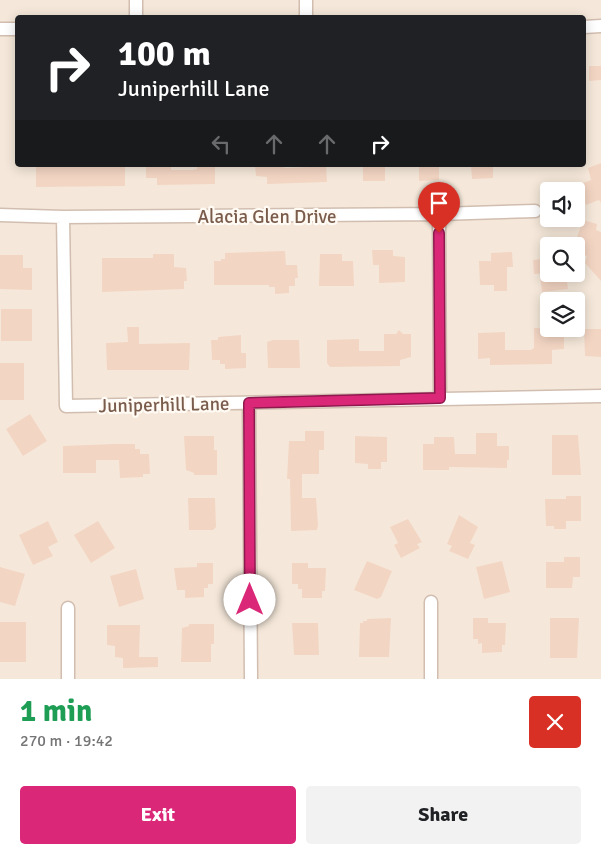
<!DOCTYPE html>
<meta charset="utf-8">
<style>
:root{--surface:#fff;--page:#f2f2f2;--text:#202124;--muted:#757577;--accent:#db2777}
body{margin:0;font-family:Signika,sans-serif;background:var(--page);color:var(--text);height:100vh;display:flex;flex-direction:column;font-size:19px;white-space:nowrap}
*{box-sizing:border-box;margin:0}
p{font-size:16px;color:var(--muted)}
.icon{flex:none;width:28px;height:28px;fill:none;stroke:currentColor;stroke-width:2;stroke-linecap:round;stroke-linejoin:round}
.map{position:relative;height:679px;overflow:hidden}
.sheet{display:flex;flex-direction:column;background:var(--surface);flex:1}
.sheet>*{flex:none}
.top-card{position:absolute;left:15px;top:15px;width:571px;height:152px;border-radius:5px;box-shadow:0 2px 12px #0003;background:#202124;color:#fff;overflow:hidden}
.tools{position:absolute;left:540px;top:182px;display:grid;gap:10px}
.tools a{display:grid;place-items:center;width:45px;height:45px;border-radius:5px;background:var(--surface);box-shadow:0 2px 12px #0003;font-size:25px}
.pin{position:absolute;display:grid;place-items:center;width:42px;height:42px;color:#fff;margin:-51px -21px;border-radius:50% 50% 50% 0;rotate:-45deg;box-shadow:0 0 5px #0007}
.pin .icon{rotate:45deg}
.me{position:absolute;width:55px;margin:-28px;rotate:0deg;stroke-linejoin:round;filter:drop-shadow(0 0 4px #0008)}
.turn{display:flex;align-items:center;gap:18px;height:105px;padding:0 20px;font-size:22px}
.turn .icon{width:65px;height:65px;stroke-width:2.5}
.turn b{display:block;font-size:35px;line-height:42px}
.lanes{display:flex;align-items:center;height:48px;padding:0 20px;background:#0003;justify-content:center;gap:25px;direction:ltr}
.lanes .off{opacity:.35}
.round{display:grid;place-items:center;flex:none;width:52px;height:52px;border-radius:5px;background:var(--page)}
.head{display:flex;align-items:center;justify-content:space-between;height:85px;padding:0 20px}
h1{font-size:30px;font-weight:700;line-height:38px;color:#1e9e55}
.button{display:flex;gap:10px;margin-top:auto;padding:10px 20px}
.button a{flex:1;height:58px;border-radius:5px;background:var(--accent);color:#fff;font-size:20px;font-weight:700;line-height:58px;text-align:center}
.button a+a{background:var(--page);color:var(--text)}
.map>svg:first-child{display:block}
.residential{fill:#f5e8da;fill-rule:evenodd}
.building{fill:#f3d5c3}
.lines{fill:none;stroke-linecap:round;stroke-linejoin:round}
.minor-casing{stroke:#d1beb0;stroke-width:15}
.minor{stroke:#fff;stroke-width:12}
.route-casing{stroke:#8e194d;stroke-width:12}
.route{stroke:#db2777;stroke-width:9}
.labels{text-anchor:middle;stroke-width:4.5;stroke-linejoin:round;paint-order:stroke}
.street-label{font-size:19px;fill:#7a5c4d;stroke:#fffaf3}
</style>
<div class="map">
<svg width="601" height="679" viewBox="0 0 601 679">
<rect width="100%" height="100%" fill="#fdf6ec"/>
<!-- residential -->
<path class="residential" d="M0,0h601v679h-601zM18,18h566v147h-566zM549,191h27v28h-27zM549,246h27v28h-27zM549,301h27v28h-27z"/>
<!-- building -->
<path class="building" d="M589,66h12v14l-12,1z
M601,163v40l-2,-3 -13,5 -8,-20 13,-5 -3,-12z
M36,165h89v21l-89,1z
M146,165h25v5h22l4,-1v-4h18v19l-58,1v-7h-11z
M255,165h26v2l6,1 22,-1v-2h17l1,17 -60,2v-7l-11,-1z
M369,165h16v16h-22v-15z
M419,165h20v15l-20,1z
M471,165h22v13l-21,1z
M583,220l14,4 -1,6 5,2v49l-16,-18 2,-7 -6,-2 3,-11 -8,-3z
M372,250h21v6l12,1v25l-26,1v-18h-6z
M285,251l1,14h11l1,13h-3v8h-6v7l-14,1v-7h-6v-2h-55v-24h7v-2h4v-6z
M512,252l1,15h-6v24h-13v-6h-14l-1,-24h12v-8z
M153,254h21v13l12,1 1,13h-3v8l-82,3v-34h51z
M320,254h22v7h11l1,25h-35z
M0,255h23v13h9v22l-32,-1z
M549,258v15l-15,1 -1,-14z
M540,274h26l2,15 -26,3z
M1,309h31v32h-31z
M127,327h12v17l51,-1 -1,27h-82l-1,-27 22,-1z
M534,328l27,1v7h3v13l-12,1v14l-62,1v-7l-12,1v-26l27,-1v18h26l3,-2z
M584,329h17v28l-16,-1z
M399,330l4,4h8v23l-11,3v6l-70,1 -3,-4v-23l32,-1v12h25v-17h12z
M241,335v18h5v15l-21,1v-5h-5v-4h-8l-1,-20h7v-3z
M273,340h26l1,28h-32l-1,-26z
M0,363h24v37h-24z
M30,414l17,27 -24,15 -17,-27z
M305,431h19v19h-5v24h-17v24h14l2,27 -1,5 -26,1 -1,-52h-3l2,-38h16z
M476,433h21v13h12v14h-2v8l-58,-1v3h-26v-26h11v-7h20l1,17h21z
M552,435h26l3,40h-29z
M184,436h30v14h3v25h-23v-2l-8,-3z
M355,436l32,1v25h-6v7h-13v-5l-13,-1z
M114,444h21v5h5v5h9l1,20h-7v3l-23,1 -1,-18h-23v13h-33v-27z
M566,496h15v25h-15v8h-12v-3h-8l-1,-27h21z
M188,498h27l1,29 -3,3h-24z
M459,515l19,12 -8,16 5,2 -7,14 -19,-8 3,-5 -5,-2z
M408,519l14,23 -5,2 3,4 -19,10 -7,-13 4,-2 -8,-16z
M48,521l10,21 -10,5 5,9 -20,9 -14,-30z
M98,521l17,27 -24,15 -17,-28z
M564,557h16v20h-7l-1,11h-26v-26h18z
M367,561l25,10 -11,26 -4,2 -23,-9z
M502,561l8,31 -26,7 -8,-32z
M197,563h16v21h-5v4h-4v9l-19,1v-8h-8l-3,-22 23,-1z
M292,563h16v5h18l-1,23h-3v7h-20v-9h-4v-5h-6z
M0,567l25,7 -10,32 -15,-4z
M136,569l8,30 -25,8 -9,-31z
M391,618l-2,39h-30l1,-34h3v-2h4v-2z
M473,618h15v5h18l-1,22h-3v7l-20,1v-10l-4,1v-5h-5z
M550,618h29l-2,40h-27z
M0,622h26v40h-26z
M292,623h26l1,32h-25z
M189,624h25v20h-3v18h-30l1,-34 7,-2z
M107,625h33l-1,32h19v10l-35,1v-10l-8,-1v-11l-8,-1z"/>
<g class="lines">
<defs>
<path id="minor" d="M136,0v18
M306,0v18
M584,27l17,-1
M0,29h18
M439,214l1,184
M0,215l63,2 376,-3 96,-3
M63,217l3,189 535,-10
M249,403l2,276
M68,679v-71
M431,679v-77"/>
</defs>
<!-- minor casing -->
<use href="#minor" class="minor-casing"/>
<!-- minor -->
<use href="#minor" class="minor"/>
</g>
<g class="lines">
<defs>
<path id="route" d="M250,600l-1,-197 191,-5 -1,-165"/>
</defs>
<!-- route casing -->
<use href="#route" class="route-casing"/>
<!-- route -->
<use href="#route" class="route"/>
</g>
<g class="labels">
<!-- street labels -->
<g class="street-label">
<text x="267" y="223">Alacia Glen Drive</text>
<text transform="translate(164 404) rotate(-1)" y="7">Juniperhill Lane</text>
</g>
</g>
</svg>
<div class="tools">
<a><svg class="icon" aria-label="sound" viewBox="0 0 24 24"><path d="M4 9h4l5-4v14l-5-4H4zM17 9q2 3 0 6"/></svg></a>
<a><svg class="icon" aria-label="search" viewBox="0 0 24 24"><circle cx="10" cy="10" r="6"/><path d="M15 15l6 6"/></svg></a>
<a><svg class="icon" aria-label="layers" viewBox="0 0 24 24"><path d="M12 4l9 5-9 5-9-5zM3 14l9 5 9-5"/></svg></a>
</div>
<div class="pin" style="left:439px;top:233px;background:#d93025"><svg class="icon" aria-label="arrive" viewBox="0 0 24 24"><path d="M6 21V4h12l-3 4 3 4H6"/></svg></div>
<svg class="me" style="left:250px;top:600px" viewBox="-20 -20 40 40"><circle r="19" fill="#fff"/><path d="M0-13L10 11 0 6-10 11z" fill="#db2777"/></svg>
<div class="top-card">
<div class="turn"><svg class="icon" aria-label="right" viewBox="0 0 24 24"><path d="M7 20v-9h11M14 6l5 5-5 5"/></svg><div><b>100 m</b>Juniperhill Lane</div></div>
<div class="lanes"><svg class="icon off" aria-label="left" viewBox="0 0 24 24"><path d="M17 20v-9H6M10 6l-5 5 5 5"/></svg><svg class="icon off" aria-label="ahead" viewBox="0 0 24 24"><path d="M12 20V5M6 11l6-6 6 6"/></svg><svg class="icon off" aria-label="ahead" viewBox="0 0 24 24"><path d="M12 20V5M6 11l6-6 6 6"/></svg><svg class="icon" aria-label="right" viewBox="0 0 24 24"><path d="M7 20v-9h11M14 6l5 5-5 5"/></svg></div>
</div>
</div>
<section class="sheet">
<div class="head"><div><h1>1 min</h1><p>270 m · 19:42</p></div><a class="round" style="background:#d93025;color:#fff"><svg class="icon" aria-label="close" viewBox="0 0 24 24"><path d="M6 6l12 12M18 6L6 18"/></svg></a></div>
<div class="button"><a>Exit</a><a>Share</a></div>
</section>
